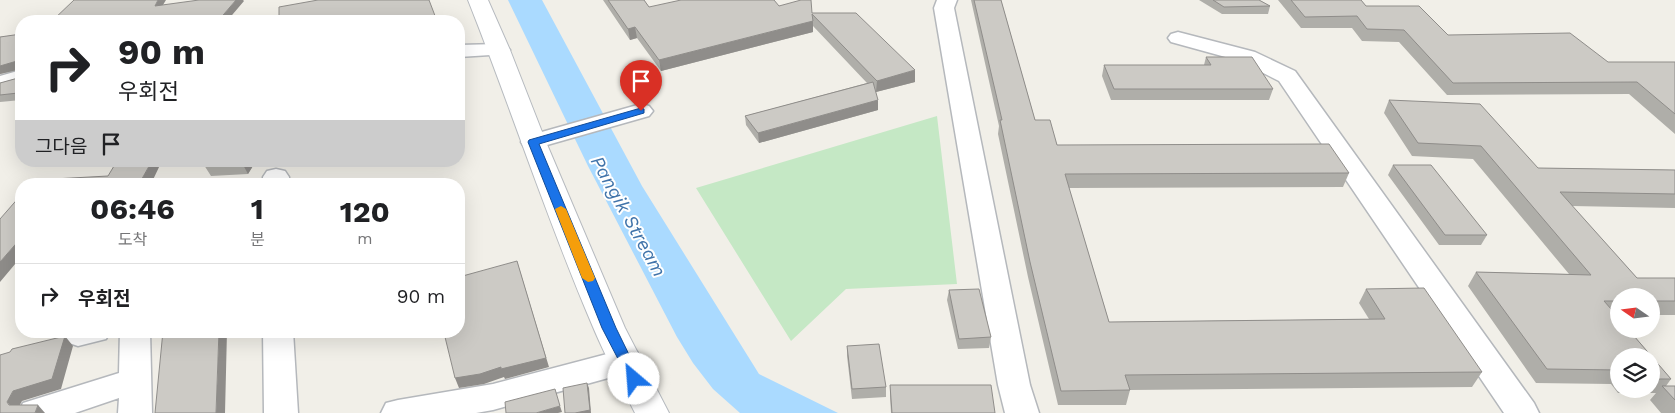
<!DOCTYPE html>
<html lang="ko">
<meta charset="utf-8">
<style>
:root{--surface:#fff;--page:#f2f2f2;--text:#202124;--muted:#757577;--line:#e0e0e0}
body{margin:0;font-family:"Work Sans","Noto Sans KR",sans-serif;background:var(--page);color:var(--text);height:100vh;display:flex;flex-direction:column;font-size:19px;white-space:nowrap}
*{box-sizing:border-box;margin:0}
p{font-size:16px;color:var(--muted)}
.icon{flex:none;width:28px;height:28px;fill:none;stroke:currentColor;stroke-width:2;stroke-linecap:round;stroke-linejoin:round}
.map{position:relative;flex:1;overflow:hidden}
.panel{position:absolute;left:15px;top:178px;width:450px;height:160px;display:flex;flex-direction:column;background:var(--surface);border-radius:20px;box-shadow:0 5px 20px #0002}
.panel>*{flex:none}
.banner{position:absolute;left:15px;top:15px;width:450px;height:152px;border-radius:20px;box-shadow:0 5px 20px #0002;background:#fff;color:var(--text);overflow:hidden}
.needle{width:32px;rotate:284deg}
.fabs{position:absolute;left:1610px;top:288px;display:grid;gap:10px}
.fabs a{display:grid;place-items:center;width:50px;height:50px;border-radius:50%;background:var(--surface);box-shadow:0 5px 20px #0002;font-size:25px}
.pin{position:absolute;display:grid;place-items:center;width:42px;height:42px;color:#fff;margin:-51px -21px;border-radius:50% 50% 50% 0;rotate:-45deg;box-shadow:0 0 5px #0007}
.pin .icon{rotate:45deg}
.me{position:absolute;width:55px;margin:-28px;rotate:333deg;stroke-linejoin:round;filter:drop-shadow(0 0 4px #0008)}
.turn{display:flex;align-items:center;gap:18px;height:105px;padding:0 20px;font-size:22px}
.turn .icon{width:65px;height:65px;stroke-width:2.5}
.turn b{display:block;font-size:35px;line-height:42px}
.then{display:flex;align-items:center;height:48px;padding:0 20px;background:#0003;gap:10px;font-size:19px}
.eta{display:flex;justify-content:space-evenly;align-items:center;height:85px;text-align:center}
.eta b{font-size:30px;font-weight:700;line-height:35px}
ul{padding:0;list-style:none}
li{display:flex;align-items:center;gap:15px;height:65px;padding:0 20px;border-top:1px solid var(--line)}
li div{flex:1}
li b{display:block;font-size:19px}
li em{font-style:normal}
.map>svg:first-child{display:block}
.green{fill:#c5e8c5}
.water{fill:#aadaff}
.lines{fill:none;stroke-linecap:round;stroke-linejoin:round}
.minor-casing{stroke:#b5b8bc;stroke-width:3}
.secondary-casing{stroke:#b6babf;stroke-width:2}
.minor{fill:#fff;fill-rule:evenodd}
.secondary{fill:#fff;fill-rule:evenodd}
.wall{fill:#afaea9;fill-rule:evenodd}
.shaded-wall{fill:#8f8d8a}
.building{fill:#cccac5;stroke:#8f8d8a}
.route{fill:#1a73e8;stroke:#114b97}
.slow{fill:#f59e0b}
.labels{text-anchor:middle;stroke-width:4;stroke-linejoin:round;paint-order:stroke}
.water-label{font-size:19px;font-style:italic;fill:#4174aa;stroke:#fff}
</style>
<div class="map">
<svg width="1675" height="413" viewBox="0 0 1675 413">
<rect width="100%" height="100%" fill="#f1efe8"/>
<!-- green -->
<path class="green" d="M937,116l20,168 -111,5 -55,52 -95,-153z"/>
<!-- water -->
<path class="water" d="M508,0h34l100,186 117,188 79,39h-98l-27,-24 -20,-26 -16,-26 -89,-171z"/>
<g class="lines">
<defs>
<path id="minor" d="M937,0h20l-3,8 76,377 9,28h-34l-7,-28 -64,-377z
M1178,32l77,20 40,19 239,332 5,10h-35l-225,-332 -39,-20 -69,-19 -3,-4 3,-4z
M499,44l7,2 4,4 -4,4 -47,3v-12z
M21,70v14l-21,6v-14z
M641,104l8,2 4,5 -4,5 -116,33 -9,-2 -3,-5 3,-5z
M276,169l9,2 4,6v7h-26v-7l4,-6z
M53,331h57l-4,8 -28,7 -21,-7z
M120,331h30l2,82h-34l1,-15 -44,15h-57l5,-10 96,-30z
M263,331h30l5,82h-34z
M626,349l11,3 5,9 -5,9 -144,40 -17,3h-95l5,-10 12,-3 95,-16z"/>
<path id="secondary" d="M468,0h20l22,50 36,92 79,186 44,85h-34c-14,-28 -30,-57 -42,-86 -46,-107 -82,-219 -125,-327z"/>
</defs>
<!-- minor casing -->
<use href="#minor" class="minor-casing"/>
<!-- secondary casing -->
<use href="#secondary" class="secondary-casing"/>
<!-- minor -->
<use href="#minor" class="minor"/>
<!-- secondary -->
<use href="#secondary" class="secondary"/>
</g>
<!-- wall -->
<path class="wall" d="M603,0h41l5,7 130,-1 33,7 103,69 -39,10 2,18 -119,33 -13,-18 -1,-9 122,-33 -54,-57v6l-152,39 -24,-33 -7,2z
M971,0h30l34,120 22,25 292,28 -6,14 -274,1 40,134 260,-3 -10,-16 7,-14 116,83 -10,15 -342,3 -4,15h-68l-30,-128 -30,-143 1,-8z
M1199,0h60l11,6 -2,8h-46z
M1278,0h83l5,6 82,29 160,27h67v72l-46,-40 -182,1 -48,-53 -37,-1 -10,-13h-51z
M21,34v66l-21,2v-19l18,-5v-8l-18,4v-37z
M1206,57l67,32 -4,11h-158l-9,-24 2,-11h100z
M1389,100l149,68 137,2v38l-103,-2 65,72h38v37h-24v-19h-32v19h-3l55,64 -5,7h9v27h-14l-11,-13 6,-7h-38l-7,-9 -75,-1 -68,-97 8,-14 93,2 -96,-115 -61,-3 -28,-43zM1619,356h32v33h-32z
M207,161h49l-8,13 -37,2 -7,-11z
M1393,165l94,70 -6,10h-42l-51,-70z
M949,290l42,47 -2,11 -31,1 -11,-49z
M847,346l39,41v10l-34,2 -5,-43z
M890,385l105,28h-104l-1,-17z"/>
<!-- shaded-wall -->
<path class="shaded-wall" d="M158,0h8l-8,13 -3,-7z
M236,0h7l1,1 -17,20h-9z
M813,21v11l-152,39 -2,-11z
M635,27l2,11 -7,2 -2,-11z
M17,61l4,8 -21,5v-8z
M915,70v12l-39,10 1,-11z
M21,89v9l-3,-5z
M878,100v10l-119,33 -1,-10z
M152,161h6l2,4 -9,19h-12z
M243,161h13l-8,13 -6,-11z
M21,238v19l-21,25v-20z
M517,261l32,106 -44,12 -1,-2 -20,7 -25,4 -4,-10z
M219,331h8l-2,82h-9z
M65,336l8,10 -12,43 -39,12 -6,11 -9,-10 6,-11z
M587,383l2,5 2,25h-16z
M38,405l7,8h-10z
M560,406l2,6 -4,1h-22z"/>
<!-- building -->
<path class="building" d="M74,0h84l-3,6 44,-6h37l-18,21h-166z
M318,0h111l8,21h-158v-14z
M608,0h36l5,7 32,-7h93l5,6 22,-6h10l1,13h44l59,57 -38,11 -65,-67 1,7 -154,39 -24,-33 -7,2z
M974,0h27l34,120h15l7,25 272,-1 20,29 -284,1 44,148 276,-3 -19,-30 58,-1 58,84 -357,3 5,15 -69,1 -31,-129 -30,-142h2z
M1213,0h46l11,6 -46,1z
M1291,0h70l5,6h53l29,29 122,-2 38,29h67v52l-38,-32 -184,1 -49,-53 -37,-1 -10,-13 -52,1z
M21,34v55l-3,4 -18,2v-12l18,-5 -1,-17 -17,5v-29z
M1206,57h46l21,32h-159l-10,-24h107z
M873,82l5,18 -120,33 -13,-17z
M1389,100l91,4 58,64 137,2v24l-115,-2 77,86h38v23h-24v-5h-32v5h-15l15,17v11h9l43,50h-20v-23h-32v14l-72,-1 -71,-97 115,3 -110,-129 -63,-3z
M117,161h35l-13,23h-108l4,-4 73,-4z
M207,161h36l-1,2 -38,2z
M1393,165h38l56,70h-42z
M21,195v43l-21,24v-43z
M517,261l29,97 -45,11v-2l-21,7 -25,4 -10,-41 12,-4v-2h2v-54z
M979,289l12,48 -32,2 -10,-49z
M163,331h56l-3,82h-61z
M65,336l-13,43 -39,12 -6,11 2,3h29l-3,8h-35v-58l10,-3 2,-3z
M879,344l7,43 -34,2 -5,-43z
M587,383l3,27 -15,3h-10l-2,-25z
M890,385h101l4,28h-103z
M1662,386h13v14z
M555,389l5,17 -24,7h-30l-1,-11z"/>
<!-- route -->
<path class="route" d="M641,108l3,1v4l-105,31 77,184 25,51 -2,3 -5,2 -4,-2 -28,-54 -74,-186 1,-2z"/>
<!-- slow -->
<path class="slow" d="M561,206l5,3 29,69 -2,3 -5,1 -6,-4 -27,-69z"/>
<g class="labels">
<!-- water labels -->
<g class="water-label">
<text transform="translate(629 216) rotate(61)" y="7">Pangik Stream</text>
</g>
</g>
</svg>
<div class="fabs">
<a><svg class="needle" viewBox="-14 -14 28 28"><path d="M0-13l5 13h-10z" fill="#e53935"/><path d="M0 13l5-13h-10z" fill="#757577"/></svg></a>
<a><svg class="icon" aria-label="layers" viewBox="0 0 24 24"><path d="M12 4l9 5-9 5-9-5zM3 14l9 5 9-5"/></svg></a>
</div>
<div class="pin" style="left:641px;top:111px;background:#d93025"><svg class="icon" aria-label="arrive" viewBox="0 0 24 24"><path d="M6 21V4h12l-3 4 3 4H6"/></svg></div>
<svg class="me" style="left:634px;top:379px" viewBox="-20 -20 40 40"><circle r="19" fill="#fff"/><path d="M0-13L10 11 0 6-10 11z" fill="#1a73e8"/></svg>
<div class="banner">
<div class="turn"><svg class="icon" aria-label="right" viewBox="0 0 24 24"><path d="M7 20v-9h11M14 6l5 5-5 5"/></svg><div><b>90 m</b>우회전</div></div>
<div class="then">그다음<svg class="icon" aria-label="arrive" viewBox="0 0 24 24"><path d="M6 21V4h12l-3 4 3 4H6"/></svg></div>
</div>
<section class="panel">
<div class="eta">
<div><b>06:46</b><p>도착</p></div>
<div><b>1</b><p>분</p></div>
<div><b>120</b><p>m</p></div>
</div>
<ul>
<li><svg class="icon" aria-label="right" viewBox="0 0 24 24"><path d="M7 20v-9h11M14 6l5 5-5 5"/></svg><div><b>우회전</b></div><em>90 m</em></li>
</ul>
</section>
</div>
